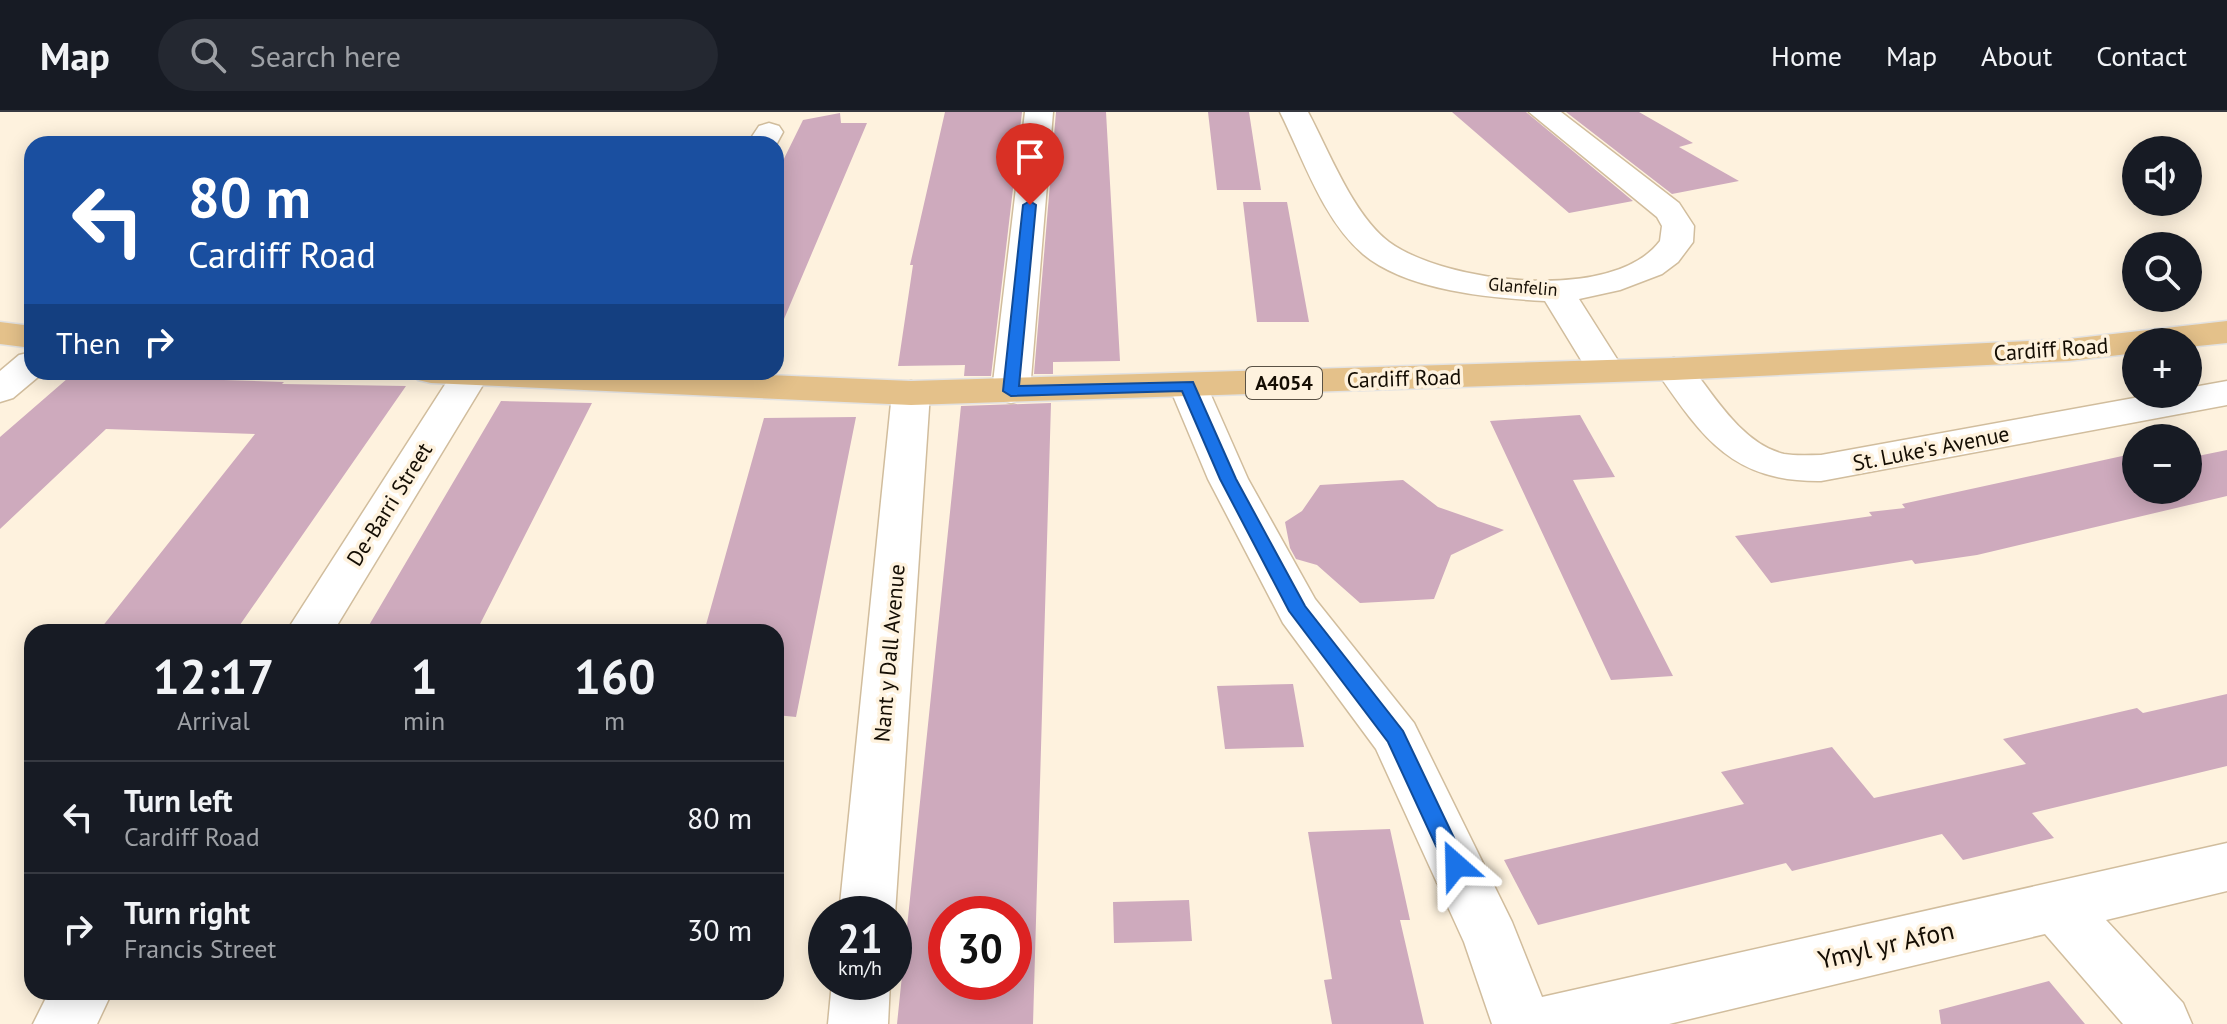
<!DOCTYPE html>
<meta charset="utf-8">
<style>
:root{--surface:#171b24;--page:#242831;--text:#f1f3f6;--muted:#9ea1a6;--line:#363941}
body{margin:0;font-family:"PT Sans",sans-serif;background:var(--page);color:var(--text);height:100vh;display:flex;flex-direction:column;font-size:30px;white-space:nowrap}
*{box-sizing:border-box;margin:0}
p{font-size:26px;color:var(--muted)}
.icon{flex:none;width:44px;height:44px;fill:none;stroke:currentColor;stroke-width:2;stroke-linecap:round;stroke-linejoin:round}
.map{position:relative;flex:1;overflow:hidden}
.details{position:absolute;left:24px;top:512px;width:760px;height:376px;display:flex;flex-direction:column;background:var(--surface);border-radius:24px;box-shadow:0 4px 20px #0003}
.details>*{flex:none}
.banner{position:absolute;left:24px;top:24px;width:760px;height:244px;border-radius:24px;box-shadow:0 4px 20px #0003;background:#1a4fa0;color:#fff;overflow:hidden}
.fabs{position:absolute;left:2122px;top:24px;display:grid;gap:16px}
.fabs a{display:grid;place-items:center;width:80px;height:80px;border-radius:50%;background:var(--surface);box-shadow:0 4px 20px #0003;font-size:40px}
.speed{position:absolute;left:808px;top:784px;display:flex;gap:16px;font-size:40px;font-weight:700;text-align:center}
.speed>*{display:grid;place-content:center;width:104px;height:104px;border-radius:50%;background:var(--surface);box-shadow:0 4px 20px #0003;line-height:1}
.speed small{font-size:20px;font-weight:400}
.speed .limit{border:12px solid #d22;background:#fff;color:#111}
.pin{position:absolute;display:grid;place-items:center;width:68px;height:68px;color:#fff;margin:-82px -34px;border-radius:50% 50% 50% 0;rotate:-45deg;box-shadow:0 0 8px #0007}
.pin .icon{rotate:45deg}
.me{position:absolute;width:88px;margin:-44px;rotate:335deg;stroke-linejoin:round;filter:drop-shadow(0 0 6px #0008)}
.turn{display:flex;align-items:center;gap:28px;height:168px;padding:0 32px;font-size:36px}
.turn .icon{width:104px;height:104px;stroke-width:2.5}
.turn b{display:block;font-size:56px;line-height:68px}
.then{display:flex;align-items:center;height:76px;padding:0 32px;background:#0003;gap:16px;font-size:30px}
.eta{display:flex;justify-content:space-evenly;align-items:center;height:136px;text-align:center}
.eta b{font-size:48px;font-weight:700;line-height:56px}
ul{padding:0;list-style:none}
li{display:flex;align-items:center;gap:24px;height:112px;padding:0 32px;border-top:2px solid var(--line)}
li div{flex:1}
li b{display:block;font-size:30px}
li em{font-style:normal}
header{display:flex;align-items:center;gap:48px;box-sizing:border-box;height:112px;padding:0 40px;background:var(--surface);border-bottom:2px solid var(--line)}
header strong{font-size:38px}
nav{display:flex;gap:44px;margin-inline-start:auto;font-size:28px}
.search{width:560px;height:72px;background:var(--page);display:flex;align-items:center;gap:20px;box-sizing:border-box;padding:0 28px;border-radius:44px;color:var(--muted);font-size:30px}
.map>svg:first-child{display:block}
.building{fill:#ceaabd;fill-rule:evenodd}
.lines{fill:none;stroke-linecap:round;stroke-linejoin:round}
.minor-casing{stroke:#d1bd9d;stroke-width:3}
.primary-casing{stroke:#e3e2e1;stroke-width:3}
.minor{fill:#fff;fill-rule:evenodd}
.primary{fill:#e4c18a;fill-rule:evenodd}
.route{fill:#1a73e8;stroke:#114b97;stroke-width:2}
.labels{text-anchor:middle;stroke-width:7;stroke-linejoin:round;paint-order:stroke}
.far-street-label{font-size:18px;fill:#140d03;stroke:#fef2de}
.shield{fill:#fef2de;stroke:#5a5245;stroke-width:2}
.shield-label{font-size:20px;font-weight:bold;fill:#140d03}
.street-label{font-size:22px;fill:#140d03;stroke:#fef2de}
.near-street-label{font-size:26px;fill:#140d03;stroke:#fef2de}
</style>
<header>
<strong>Map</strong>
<div class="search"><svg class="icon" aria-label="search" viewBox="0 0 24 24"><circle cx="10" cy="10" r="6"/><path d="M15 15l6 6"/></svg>Search here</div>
<nav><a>Home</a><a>Map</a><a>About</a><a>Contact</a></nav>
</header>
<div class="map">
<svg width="2227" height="912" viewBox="0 0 2227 912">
<rect width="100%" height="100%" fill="#fef2de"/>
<!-- building -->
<path class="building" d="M945,0h77l-31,264h-27l1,-11 -67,1 15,-101h-3z
M1056,0h50l14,249 -67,1v12h-19z
M1208,0h41l12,78h-44z
M1452,0h74l107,89 -64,12z
M1566,0h73l54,31 -14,4 60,34 -67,13z
M840,1l1,10h26l-91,215v-163l27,-55z
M1243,90h44l22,120h-52z
M75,260h91l-6,6 124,4 -2,2 124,2 -171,246h-137l157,-198 -149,-5 -106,100v-92z
M501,289l91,2 -116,229h-111z
M1051,291l-18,621h-136l64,-618zM946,802h68v68h-68z
M1580,303l35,62 -42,3 100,196 -62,4 -121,-259z
M856,305l-60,300 -20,-2v-83h-72l60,-214z
M2227,338v46l-250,59 -62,9 -3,-4 -141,23 -36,-47 137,-20 -3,-4 36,-4 -3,-4 234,-51v37h52v-32z
M1403,368l35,27 66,23 -53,25 -17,44 -74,4 -43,-38 -21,-6 -6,-11 -5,-26 17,-11 18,-26z
M1293,572l11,63 -79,2 -8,-63z
M2227,582v72l-195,47 22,25 -91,22 -21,-26 -150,37 -6,-8 -248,62 -34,-65 240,-56 -23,-32 111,-25 42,51 152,-34 -23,-25 134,-31 6,5z
M1390,717l20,91h-10l24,104h-92l-8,-44 8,-1 -24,-147z
M1189,788l3,41 -78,2 -1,-41z
M2049,869l36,43h-144l-2,-14z"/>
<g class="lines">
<defs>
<path id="minor" d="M1025,0h28l-23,279 -6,8 -13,4 -13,-4 -6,-8z
M1280,0h28c21,39 45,103 81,130 56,41 224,62 271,-1l2,-15 -5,-9 -128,-105h32l118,91 15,23 -1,16 -15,20 -16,12 -42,16 -41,9 45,71 -6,8 -13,3 -13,-3 -47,-77c-54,-3 -138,-10 -182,-47 -40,-34 -60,-96 -83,-142z
M769,11l10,3 4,6 -7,13 -29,-1 12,-18z
M32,240v20h12l-31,26 -13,4v-31l19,-16z
M1674,246c16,4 21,14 31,27 19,26 45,61 79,69 12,2 25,1 37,1l335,-61h32v-6l39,-7v24l-406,76c-90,1 -119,-44 -166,-112l6,-8z
M453,260h34l2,3 -156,257h-47z
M1188,262l13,4 6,8 41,93 67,120 99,124 98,199 30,75 685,-154v48l-121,29 77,83 9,21h-69l-78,-90 -376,90h-177l-28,-82 -88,-193 -93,-126 -75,-144 -39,-93 6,-8z
M911,269l13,4 6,8 -35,521h-56l53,-521 6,-8z
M832,870h58l-2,42h-60z
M49,880h63l-15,32h-64z"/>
<path id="primary" d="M2227,209v22l-39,4v-5h-52v11l-67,8 -395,19 -763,25 -480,-22 -13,-3 -6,-8h283l216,9 763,-23 395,-19z
M0,210l32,4v22l-32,-4z"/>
</defs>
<!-- minor casing -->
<use href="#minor" class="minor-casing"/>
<!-- primary casing -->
<use href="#primary" class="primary-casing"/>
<!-- minor -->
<use href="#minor" class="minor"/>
<!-- primary -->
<use href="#primary" class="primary"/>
</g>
<!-- route -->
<path class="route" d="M1030,89l6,4 -17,181 174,-4 43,97 69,127 98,125 64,134 -3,7 -8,3 -8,-3 -60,-130 -99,-131 -69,-132 -38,-88 -171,5 -8,-5 20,-186z"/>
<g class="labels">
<!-- far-street labels -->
<g class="far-street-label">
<text transform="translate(1523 175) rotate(5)" y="6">Glanfelin</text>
</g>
<!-- shield labels -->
<rect class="shield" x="1246" y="255" width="76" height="32" rx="6"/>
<g class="shield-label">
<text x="1284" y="278">A4054</text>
</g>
<!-- street labels -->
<g class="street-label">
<text transform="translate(2051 237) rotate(-4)" y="8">Cardiff Road</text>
<text transform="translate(1404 266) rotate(-2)" y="8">Cardiff Road</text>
<text transform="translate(1931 336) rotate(-11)" y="8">St. Luke's Avenue</text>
<text transform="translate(389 392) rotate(-58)" y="8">De-Barri Street</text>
<text transform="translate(889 541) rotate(-85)" y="8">Nant y Dall Avenue</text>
</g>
<!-- near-street labels -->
<g class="near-street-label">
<text transform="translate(1886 833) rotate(-13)" y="9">Ymyl yr Afon</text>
</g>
</g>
</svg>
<div class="fabs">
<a><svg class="icon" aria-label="sound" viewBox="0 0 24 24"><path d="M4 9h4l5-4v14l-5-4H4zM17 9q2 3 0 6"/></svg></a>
<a><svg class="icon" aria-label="search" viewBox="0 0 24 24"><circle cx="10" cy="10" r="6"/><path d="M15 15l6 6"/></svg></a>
<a>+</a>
<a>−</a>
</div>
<div class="speed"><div>21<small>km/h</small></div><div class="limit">30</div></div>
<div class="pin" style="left:1030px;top:93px;background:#d93025"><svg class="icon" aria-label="arrive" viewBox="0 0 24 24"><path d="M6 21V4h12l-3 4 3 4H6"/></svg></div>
<svg class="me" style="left:1456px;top:753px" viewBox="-20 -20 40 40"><path d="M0-17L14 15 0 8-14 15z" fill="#1a73e8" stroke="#fff" stroke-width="4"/></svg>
<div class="banner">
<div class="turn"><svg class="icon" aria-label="left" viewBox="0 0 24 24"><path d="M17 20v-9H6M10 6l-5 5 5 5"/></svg><div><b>80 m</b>Cardiff Road</div></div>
<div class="then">Then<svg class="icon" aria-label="right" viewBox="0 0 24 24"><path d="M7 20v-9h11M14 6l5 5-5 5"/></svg></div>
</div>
<section class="details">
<div class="eta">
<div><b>12:17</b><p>Arrival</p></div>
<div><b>1</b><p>min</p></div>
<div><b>160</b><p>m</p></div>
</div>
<ul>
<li><svg class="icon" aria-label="left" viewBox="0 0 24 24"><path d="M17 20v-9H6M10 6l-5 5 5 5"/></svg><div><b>Turn left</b><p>Cardiff Road</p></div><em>80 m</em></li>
<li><svg class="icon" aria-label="right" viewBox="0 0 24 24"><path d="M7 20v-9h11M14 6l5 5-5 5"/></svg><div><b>Turn right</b><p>Francis Street</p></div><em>30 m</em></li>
</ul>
</section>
</div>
